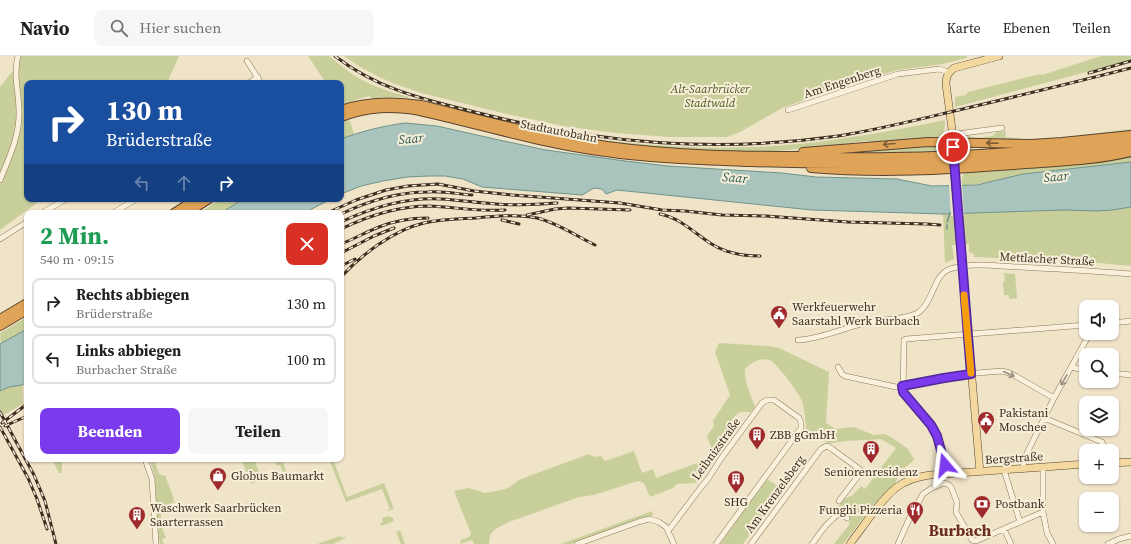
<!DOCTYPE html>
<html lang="de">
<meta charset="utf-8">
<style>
:root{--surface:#fff;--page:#f6f6f6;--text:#202124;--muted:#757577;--line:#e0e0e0;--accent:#7c3aed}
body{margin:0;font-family:"Source Serif 4",serif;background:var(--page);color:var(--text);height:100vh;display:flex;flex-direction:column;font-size:15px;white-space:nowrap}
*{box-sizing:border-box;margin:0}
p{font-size:13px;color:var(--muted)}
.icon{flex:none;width:22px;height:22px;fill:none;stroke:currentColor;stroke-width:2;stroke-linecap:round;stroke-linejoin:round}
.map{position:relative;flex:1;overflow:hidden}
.side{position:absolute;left:24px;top:154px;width:320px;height:252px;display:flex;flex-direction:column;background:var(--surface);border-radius:8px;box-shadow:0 1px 3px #0004}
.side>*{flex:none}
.banner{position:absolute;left:24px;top:24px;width:320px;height:122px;border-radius:8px;box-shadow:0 1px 3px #0004;background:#1a4fa0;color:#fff;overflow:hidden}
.buttons{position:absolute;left:1079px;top:244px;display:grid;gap:8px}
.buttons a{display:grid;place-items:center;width:40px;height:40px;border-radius:8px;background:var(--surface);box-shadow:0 1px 3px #0004;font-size:20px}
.pin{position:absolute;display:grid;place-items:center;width:34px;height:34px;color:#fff;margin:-17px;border:2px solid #fff;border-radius:50%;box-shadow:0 1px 4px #0007}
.me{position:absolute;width:44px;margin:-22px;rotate:343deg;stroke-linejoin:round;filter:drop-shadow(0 0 3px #0008)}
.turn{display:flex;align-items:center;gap:14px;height:84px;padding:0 16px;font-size:18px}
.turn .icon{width:52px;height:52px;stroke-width:2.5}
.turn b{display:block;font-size:28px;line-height:34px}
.lanes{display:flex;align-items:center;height:38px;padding:0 16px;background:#0003;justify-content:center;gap:20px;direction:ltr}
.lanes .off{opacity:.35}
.round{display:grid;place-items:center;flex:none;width:42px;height:42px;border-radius:8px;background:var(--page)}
.headline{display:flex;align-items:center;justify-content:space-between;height:68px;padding:0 16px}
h1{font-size:24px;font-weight:700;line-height:30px;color:#1e9e55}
.action{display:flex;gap:8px;margin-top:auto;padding:8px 16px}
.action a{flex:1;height:46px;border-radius:8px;background:var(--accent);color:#fff;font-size:16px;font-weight:700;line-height:46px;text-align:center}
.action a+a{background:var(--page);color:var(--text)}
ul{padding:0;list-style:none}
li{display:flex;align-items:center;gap:12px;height:50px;margin:0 8px 6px;padding:0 8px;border:2px solid var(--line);border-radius:8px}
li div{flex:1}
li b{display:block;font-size:15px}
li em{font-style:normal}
header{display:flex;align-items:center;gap:24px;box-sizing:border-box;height:56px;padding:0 20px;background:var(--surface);border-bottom:1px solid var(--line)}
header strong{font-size:19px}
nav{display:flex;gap:22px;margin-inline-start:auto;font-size:14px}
.search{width:280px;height:36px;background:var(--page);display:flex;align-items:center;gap:10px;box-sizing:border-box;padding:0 14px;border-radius:8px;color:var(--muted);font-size:15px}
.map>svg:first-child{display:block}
.green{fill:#c9cf9b}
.water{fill:#a9c4bc;stroke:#6f938a}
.pier{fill:#f0e4c8}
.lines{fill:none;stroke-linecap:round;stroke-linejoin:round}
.stream{stroke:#6f938a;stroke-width:1.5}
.minor-casing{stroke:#8d765c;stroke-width:6}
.major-casing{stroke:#5b4430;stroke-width:8}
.highway-casing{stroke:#5b4430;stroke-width:10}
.minor{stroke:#faf1dc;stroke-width:5}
.major{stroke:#f3d9a0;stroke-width:7}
.highway{stroke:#e0a458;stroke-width:8}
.rail-casing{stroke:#3d2e20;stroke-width:3}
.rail{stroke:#f7eed8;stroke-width:1.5;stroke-dasharray:4.5;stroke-linecap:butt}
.major-bridge-casing{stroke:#5b4430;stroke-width:8;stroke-linecap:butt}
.major-bridge{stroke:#f3d9a0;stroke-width:7}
.oneway{stroke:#7e5d36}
.oneway2{stroke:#9c907e}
.route-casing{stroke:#51269a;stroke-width:10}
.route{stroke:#7c3aed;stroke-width:7}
.slow{stroke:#f59e0b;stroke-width:7}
.labels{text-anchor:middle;stroke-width:4;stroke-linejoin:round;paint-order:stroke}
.street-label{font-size:12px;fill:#3d2e20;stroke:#f7eed8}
.park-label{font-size:12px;font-style:italic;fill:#4d5a26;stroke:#f7eed8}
.poi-label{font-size:12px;fill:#3d2e20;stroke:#f7eed8;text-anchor:start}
.water-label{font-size:13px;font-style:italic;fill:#2f5d5a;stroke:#f7eed8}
.district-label{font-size:16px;font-weight:bold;fill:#6b2e1e;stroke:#f7eed8}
</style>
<header>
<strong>Navio</strong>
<div class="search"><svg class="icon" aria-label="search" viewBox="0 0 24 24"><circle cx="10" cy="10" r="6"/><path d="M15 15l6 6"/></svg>Hier suchen</div>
<nav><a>Karte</a><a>Ebenen</a><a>Teilen</a></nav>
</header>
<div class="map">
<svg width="1131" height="488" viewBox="0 0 1131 488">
<rect width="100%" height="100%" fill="#f0e4c8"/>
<!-- green -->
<path class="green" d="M17,0h162l-12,27h-140v116h15l-42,31v-143l15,-19z
M308,0h21l24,19 17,9 21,8 18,5 -1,1 -16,-1 -21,1 -1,-2 -8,2 -21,7v-22h-15z
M344,0h623v2l-24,6 -46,6 -70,22 -45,16 -42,24 -13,5h-58l-54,-4 -52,-7 -56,-12 -86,-21 -26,-9 -20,-9 -16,-9z
M1101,0h30v4l-176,47v-10l11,-2 2,-3 72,-18 2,1z
M348,64l2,1 4,13 -13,5v-17z
M945,64c0,7 0,14 -7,18l-66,4 -5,-1c-33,4 -65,9 -97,10 -62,2 -124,-4 -186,-12l1,-1c70,9 142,13 213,6 50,-5 98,-14 147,-24z
M1131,73v2l-95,11 -68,-2v-4l10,2 14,-2 5,-4 9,-1 -1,6 34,4z
M922,89l20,1 2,6 -107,2v-1z
M1131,100v6l-108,12 -39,9 -22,3c0,-7 -1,-12 6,-15z
M221,143h22l-22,14h-22z
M1131,151v59l-32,-3 -125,-6v-3l-5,-2v-8l-17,1 2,14 -4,2 -5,2 -2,-49 122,-4 31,1 16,-1z
M1004,217l11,1 2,24 -8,1v-4h-5l-1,-13 2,-1z
M27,261v12l-26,15 -1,-11z
M719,287l48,3 12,2 50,24 -3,51 10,6 18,-2 20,8 10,-1 7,3 17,12 6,10 -2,3 -13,10 1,1 -6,13 -17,16 -2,1 -32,41h-9l15,-19 1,-8 -12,-10 6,-8 9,-4 8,-9 4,3 31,-41 -15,-9c-17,2 -35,0 -52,5l-15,-9 -4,4 -6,-5 1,-1 -3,-2 4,-3c-1,-9 -1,-18 -4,-27 -3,-8 -25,-38 -33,-41 -9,-3 -18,3 -24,9 -1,14 6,26 10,38l-4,5c-3,0 -7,0 -10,0 -9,3 -14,15 -15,23l-21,37 -8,11 -20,1 -4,4 -23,9 -6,-14 -6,-2 -44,14 -15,2 -70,25 -15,8 -4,5 -1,9h-15l-2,-4 -12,4 1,-4 8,-3 2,-3 -17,-43 14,-3 17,5 21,-4 15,-10 68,-25 5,3 7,-1 4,5 29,-10 8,22 11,-4 3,9 41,-15 8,3 7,-16 -5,-14 7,-10 -1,-5 17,-26 -15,-43z
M22,329l1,19 -23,13v-26l9,-4z
M52,403h8l2,4v10h-3z
M150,403h4l5,15 7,2v4l2,1 -1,1 2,3v2l1,1v1l2,3 -1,2h2l-1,2 2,1 -1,2 2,3 -6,2 1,3 -9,5v10h-4l-2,-44z
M244,403h10l5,13 -6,3 3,7 -5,2 -8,-20z
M274,403h8l4,12 -3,1 -3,-7 -3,1z
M329,403h4l14,38 37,-14 10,26 -7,2v-1l3,-1 -8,-20 -36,13z
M767,423l16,11 -40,54h-23z
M652,455l1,4 -1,1 -11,2 -70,26h-10z
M388,460l5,2 1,3 -13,5 -1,-3 3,-1 -1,-4z
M160,472h2l4,10 -4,1 2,5h-4l-2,-14z
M400,474l5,14h-4l-5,-12z
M340,480l2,2 4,-1v1l-12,5v1h-17z"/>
<!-- water -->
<path class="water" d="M405,67l32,3 62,14 47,10 79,11 43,5 114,7 34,4 81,2 35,7 45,-1 46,-11 108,-12v45l-19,3 -16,1 -31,-1 -122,4 -131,-4 -195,-20 -11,4 -4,-5 -8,-1 -12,7 -100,-8 -19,-8 -18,-3h-16l-22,1 -24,4 -22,5 -20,8v-55c21,-8 42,-13 64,-16z
M243,143h88l-27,14h-83z
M27,273v53l-5,3 -13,2 -9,4v-47z"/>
<!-- pier -->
<path class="pier" d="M949,128h13l2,32h-13z"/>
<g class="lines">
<!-- stream -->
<path class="stream" d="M947,166l3,-9
M947,169v4"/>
<defs>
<path id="minor" d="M247,5l14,22
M249,27l9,-6
M788,54l110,-36 41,-5 10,3
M953,79l11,-2 38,-5
M0,124c9,-22 20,-45 19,-69 0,-18 -6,-36 -1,-55
M42,157l24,-14
M113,157l23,-14
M0,183l27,-17
M1112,267l19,-2
M798,284c24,-1 52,-15 76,-19 13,-2 35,-2 45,-9 15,-11 14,-37 31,-43 21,-7 47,-3 69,-2 37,2 75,4 112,7
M838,311l4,7 3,2 51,11 48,-9 33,-5 25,-2 8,2 44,25
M1072,311l14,4
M1112,317l19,2
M1044,362l58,24 2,4 1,5
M145,403l7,20 4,65
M945,409l-8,-29 -6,-11 -28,-33 1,-52 2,-1 180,-14
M1043,412v44l4,21 6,11
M1022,413l5,-16 27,-55 36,-65
M1004,414l16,52
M1004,473l7,15
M668,475l34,-45 6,-7 12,-19 42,-57 5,-3h7l25,18 2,5v5l-85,116
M577,488l61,-22 11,-3 10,3 7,5 8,17
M751,488l70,-95 6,-3 5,3 30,22 -23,30
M812,488c9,-12 15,-22 28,-31l7,5
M898,488l12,-27 13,-23 9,-6 12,-5 5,2 2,2 6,15 -1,10 16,28 4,1 67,-29
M1108,488l11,-5 12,-3"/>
<path id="major" d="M953,91l-1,-18 -6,-45c0,-8 2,-11 8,-16l45,-12
M954,113l26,303
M1112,407l19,-1
M850,488c7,-10 15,-20 22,-30 18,-23 28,-35 58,-39l156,-11"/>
<path id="highway" d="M341,54c26,-9 53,-9 80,-5 62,15 123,32 186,41 66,9 132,10 198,10 28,1 57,2 86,1 80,-1 160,-7 240,-16
M341,61c27,-10 51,-11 79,-6 62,14 123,33 186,41 48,7 96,8 144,10 127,4 254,1 381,-15
M803,96l125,-10 103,2 31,-2 69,-7
M811,112c67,6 135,2 203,-3 39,-3 79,-4 117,-13
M174,157l22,-14
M187,157l22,-14
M0,263l27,-16
M0,270l27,-16"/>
</defs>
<!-- minor casing -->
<use href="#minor" class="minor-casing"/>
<!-- major casing -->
<use href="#major" class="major-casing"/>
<!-- highway casing -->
<use href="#highway" class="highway-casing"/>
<!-- minor -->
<use href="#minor" class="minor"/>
<!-- major -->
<use href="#major" class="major"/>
<!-- highway -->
<use href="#highway" class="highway"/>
<defs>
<path id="rail" d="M335,0c46,36 97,45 152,59 117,29 231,38 351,21 44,-7 86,-18 129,-28 55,-13 109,-26 164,-40
M1089,17l42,-12
M327,157l29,-13 30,-10 22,-4 30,-2 36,7 38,4 108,8 42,7 23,1 37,4 44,1 82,6 79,2 13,1
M341,158c27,-13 57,-22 87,-22 15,-1 30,2 44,3
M660,158c20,4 33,18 50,29 15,10 32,13 50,13
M527,159l28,-6 13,-1 62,2
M502,164l17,4
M341,166c32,-15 65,-25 100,-23 19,1 37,4 55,5 20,2 41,0 61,-1
M341,173c27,-13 57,-23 88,-23 25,1 51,6 76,4
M341,188c13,-5 25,-12 38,-17 15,-6 33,-9 49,-9
M341,197l33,-17 20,-8
M341,210l14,-7
M341,221c21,-23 53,-47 83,-54 17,-4 35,-4 52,-5 20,-2 41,-4 61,0 21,5 39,18 58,27
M0,356l34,63 11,26 11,43
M2,367l25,-19
M5,370l22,-10
M0,371l28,51 9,21 10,30"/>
</defs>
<!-- rail casing -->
<use href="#rail" class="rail-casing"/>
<!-- rail -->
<use href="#rail" class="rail"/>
<defs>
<path id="major-bridge" d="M953,94l1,19"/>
</defs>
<!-- major-bridge casing -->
<use href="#major-bridge" class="major-bridge-casing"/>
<!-- major-bridge -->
<use href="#major-bridge" class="major-bridge"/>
</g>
<!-- one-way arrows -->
<defs><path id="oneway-shaft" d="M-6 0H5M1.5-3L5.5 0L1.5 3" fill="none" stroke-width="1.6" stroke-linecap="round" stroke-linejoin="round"/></defs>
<g class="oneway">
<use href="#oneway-shaft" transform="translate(992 87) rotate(-178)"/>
<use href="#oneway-shaft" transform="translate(889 88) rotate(175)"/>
</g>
<g class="oneway2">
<use href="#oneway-shaft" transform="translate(1009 318) rotate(24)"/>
<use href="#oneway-shaft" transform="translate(1064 324) rotate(119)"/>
</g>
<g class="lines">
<defs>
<path id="route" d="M945,409l-8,-29 -6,-11 -28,-33 -1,-6 42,-8 27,-4 -18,-227"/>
</defs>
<!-- route casing -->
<use href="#route" class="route-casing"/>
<!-- route -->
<use href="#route" class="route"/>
<!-- slow -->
<path class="slow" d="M964,239l7,78"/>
</g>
<!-- icons -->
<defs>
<symbol id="civic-pin" viewBox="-11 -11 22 30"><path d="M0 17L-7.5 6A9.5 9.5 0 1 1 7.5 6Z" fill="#9e2a2b" stroke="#f7eed8"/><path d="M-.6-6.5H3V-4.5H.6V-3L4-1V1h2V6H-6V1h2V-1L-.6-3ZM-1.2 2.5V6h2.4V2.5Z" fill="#fff"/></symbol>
<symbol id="building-pin" viewBox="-11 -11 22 30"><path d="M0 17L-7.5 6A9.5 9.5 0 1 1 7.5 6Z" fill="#9e2a2b" stroke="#f7eed8"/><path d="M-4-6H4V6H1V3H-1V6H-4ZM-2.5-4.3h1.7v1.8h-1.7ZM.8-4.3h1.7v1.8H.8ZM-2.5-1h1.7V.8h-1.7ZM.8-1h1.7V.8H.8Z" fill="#fff"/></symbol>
<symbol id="shop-pin" viewBox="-11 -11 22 30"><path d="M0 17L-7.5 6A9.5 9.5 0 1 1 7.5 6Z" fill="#9e2a2b" stroke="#f7eed8"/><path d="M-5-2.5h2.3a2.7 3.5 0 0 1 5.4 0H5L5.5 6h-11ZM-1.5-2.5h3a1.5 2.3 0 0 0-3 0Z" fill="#fff"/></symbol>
<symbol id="bank-pin" viewBox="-11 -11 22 30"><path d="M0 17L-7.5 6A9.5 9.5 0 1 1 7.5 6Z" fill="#9e2a2b" stroke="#f7eed8"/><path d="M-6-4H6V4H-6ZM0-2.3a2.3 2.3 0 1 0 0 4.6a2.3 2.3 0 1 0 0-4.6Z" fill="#fff"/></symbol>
<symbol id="restaurant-pin" viewBox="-11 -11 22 30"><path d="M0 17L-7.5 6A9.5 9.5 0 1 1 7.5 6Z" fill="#9e2a2b" stroke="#f7eed8"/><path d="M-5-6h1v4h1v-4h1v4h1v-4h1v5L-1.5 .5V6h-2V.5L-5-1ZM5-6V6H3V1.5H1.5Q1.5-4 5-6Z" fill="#fff"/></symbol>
</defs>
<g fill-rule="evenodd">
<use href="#civic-pin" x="769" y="248" width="20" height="27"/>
<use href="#civic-pin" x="976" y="354" width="20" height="27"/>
<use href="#building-pin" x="747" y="369" width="20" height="27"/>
<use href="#building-pin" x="861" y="383" width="20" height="27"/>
<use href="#shop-pin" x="208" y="410" width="20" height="27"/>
<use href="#building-pin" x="726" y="413" width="20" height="27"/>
<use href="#bank-pin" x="972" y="438" width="20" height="27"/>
<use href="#restaurant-pin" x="905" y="444" width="20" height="27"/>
<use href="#building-pin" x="127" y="449" width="20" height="27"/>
</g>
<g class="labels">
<!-- street labels -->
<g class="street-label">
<text transform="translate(842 26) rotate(-18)" y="4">Am Engenberg</text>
<text transform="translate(559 75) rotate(11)" y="4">Stadtautobahn</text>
<text transform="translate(1047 203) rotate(3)" y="4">Mettlacher Straße</text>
<text transform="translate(716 393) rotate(-54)" y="4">Leibnizstraße</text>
<text transform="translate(1014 402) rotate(-4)" y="4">Bergstraße</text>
<text transform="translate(775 438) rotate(-54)" y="4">Am Krenzelsberg</text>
</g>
<!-- park labels -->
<g class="park-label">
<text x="710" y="37">Alt-Saarbrücker<tspan x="710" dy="14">Stadtwald</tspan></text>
</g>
<!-- poi labels -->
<g class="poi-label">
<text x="792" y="255">Werkfeuerwehr<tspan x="792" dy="14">Saarstahl Werk Burbach</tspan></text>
<text x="999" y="361">Pakistani<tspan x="999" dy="14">Moschee</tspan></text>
<text x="770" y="383">ZBB gGmbH</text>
<text x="871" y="420" text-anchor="middle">Seniorenresidenz</text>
<text x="231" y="424">Globus Baumarkt</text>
<text x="736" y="450" text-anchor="middle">SHG</text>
<text x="995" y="452">Postbank</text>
<text x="150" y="456">Waschwerk Saarbrücken<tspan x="150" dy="14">Saarterrassen</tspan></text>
<text x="902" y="458" text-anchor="end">Funghi Pizzeria</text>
</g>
<!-- water labels -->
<g class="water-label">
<text transform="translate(411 82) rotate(-5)" y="5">Saar</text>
<text transform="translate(1056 120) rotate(-5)" y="5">Saar</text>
<text transform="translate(735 121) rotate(5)" y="5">Saar</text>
</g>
<!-- district labels -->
<g class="district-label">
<text x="960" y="480">Burbach</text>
</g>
</g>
</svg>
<div class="buttons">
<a><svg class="icon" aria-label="sound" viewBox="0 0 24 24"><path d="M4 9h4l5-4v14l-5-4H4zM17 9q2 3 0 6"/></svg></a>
<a><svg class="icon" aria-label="search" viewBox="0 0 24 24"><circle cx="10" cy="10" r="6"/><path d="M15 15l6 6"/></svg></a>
<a><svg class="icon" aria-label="layers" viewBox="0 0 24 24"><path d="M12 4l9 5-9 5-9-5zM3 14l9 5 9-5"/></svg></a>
<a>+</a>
<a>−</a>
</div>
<div class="pin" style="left:953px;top:91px;background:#d93025"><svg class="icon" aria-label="arrive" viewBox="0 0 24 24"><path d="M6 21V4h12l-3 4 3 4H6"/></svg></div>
<svg class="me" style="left:945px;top:409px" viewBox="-20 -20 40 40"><path d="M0-17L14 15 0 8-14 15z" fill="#7c3aed" stroke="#fff" stroke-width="4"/></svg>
<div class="banner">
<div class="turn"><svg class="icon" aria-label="right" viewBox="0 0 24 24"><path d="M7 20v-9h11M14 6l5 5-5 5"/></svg><div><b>130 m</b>Brüderstraße</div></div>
<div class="lanes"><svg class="icon off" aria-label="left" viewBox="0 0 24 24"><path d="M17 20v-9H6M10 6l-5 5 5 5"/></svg><svg class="icon off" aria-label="ahead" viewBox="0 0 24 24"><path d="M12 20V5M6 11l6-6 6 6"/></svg><svg class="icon" aria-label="right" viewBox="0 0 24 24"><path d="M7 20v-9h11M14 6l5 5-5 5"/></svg></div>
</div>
<section class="side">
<div class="headline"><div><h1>2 Min.</h1><p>540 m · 09:15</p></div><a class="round" style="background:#d93025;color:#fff"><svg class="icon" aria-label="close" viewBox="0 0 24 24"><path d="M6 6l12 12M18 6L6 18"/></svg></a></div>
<ul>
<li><svg class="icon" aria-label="right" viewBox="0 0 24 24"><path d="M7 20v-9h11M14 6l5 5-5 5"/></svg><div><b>Rechts abbiegen</b><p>Brüderstraße</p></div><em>130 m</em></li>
<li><svg class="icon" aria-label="left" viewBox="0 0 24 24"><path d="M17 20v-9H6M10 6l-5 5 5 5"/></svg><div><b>Links abbiegen</b><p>Burbacher Straße</p></div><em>100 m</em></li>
</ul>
<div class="action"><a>Beenden</a><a>Teilen</a></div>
</section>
</div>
